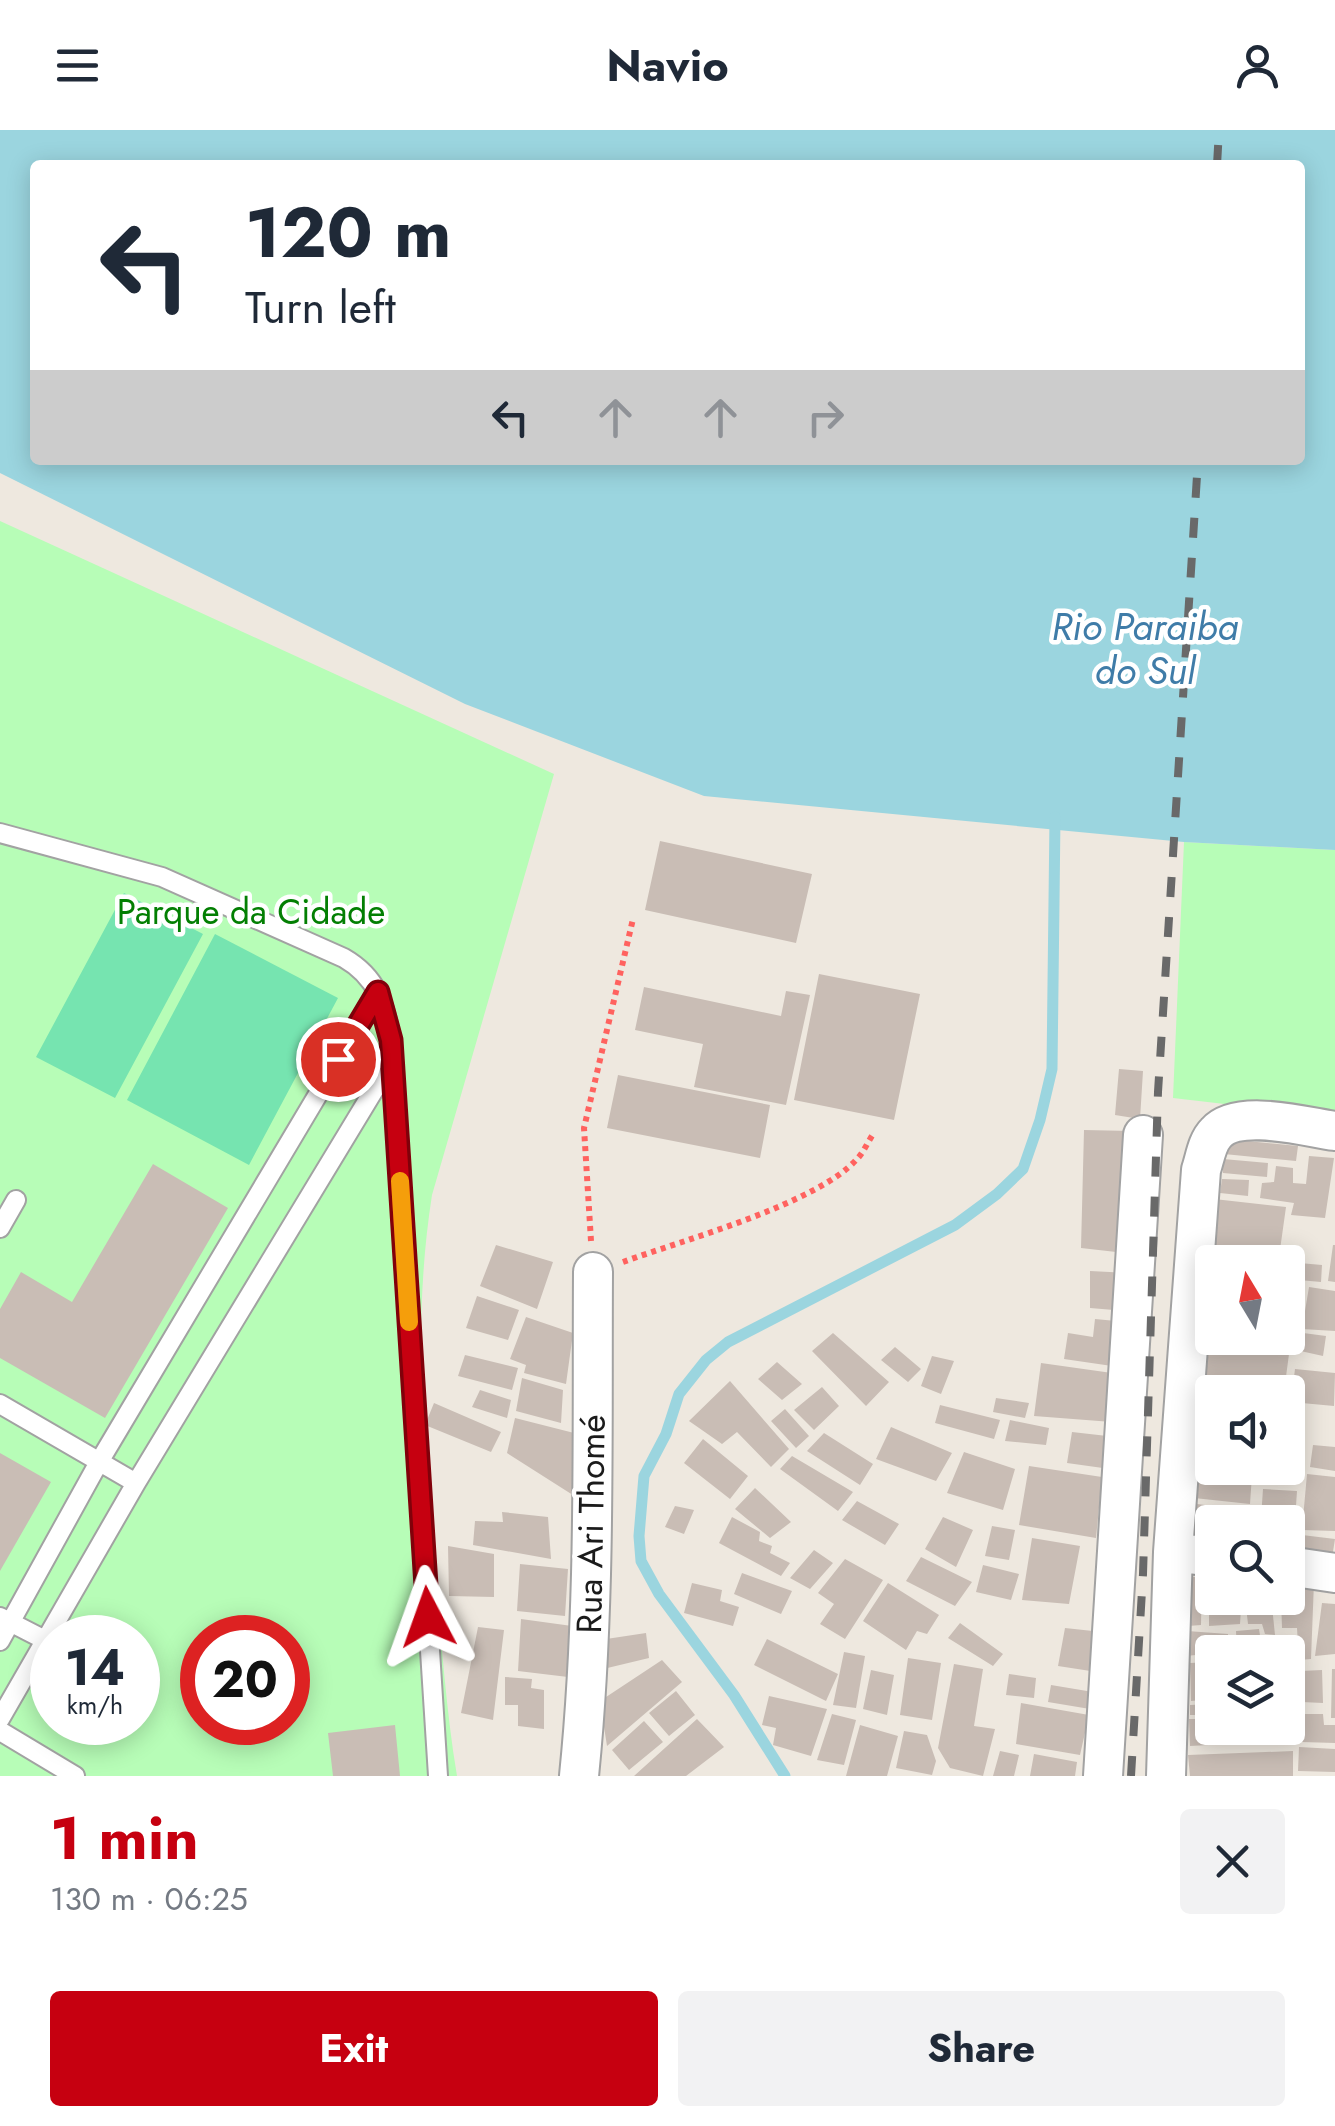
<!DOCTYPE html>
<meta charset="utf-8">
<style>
:root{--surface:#fff;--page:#f2f2f3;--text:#1f2937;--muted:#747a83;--accent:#c60010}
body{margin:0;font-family:Jost,sans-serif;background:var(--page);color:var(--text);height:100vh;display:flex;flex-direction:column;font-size:38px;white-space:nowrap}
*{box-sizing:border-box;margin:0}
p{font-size:32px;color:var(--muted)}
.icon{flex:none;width:55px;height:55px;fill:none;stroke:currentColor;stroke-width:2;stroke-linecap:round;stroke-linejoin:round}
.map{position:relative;height:1646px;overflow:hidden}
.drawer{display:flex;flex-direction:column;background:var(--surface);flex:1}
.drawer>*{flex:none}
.hud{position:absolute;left:30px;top:30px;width:1275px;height:305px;border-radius:10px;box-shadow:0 5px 25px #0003;background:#fff;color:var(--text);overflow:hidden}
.needle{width:65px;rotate:350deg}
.buttons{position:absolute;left:1195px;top:1115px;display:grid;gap:20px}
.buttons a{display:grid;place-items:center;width:110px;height:110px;border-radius:10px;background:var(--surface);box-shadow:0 5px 25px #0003;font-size:50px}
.speed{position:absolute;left:30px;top:1485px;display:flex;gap:20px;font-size:50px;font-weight:700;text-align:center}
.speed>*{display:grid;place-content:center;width:130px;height:130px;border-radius:50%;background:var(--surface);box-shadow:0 5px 25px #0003;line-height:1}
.speed small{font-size:25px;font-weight:400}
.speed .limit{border:15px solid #d22;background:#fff;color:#111}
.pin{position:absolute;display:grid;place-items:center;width:85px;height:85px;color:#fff;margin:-42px;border:5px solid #fff;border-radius:50%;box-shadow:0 2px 10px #0007}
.me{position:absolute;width:110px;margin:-55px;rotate:356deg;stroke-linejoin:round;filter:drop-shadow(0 0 8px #0008)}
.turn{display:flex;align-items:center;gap:35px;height:210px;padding:0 50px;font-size:45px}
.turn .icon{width:130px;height:130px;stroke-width:2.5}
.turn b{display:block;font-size:70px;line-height:85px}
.lanes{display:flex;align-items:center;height:95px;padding:0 50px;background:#0003;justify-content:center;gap:50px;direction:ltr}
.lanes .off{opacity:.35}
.round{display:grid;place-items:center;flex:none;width:105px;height:105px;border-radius:10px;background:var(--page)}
.head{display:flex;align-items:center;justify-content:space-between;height:170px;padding:0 50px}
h1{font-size:60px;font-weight:700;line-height:75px;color:var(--accent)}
.button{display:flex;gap:20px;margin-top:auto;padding:20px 50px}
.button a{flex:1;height:115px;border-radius:10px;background:var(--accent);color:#fff;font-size:40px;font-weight:700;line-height:115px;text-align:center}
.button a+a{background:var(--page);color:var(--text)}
header{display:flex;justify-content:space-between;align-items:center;height:130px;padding:0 50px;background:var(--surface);font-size:45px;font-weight:700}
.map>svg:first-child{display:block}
.park{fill:#b7fdb7;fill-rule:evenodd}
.pitch{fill:#76e4b0}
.water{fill:#9bd5df;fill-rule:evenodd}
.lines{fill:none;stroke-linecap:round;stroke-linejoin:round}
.stream{stroke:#9bd5df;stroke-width:11}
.building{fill:#c9bdb5}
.lane-casing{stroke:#a2a2a2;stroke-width:22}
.street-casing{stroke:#a2a2a2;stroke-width:42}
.path{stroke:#ff625f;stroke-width:6;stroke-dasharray:5 5;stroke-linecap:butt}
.lane{stroke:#fff;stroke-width:18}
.street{stroke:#fff;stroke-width:38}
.rail{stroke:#696969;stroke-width:8;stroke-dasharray:20 20;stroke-linecap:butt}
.route-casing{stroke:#81000a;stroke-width:25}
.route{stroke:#c60010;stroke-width:18}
.slow{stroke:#f59e0b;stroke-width:18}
.labels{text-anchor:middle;stroke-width:9;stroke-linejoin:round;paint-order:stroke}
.park-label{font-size:35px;fill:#037f03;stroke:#fff}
.street-label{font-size:35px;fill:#1b1b1b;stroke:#fff}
.water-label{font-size:38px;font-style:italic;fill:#3f7ca8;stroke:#fff}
</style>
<header><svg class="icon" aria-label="menu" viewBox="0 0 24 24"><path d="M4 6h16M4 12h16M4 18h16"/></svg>Navio<svg class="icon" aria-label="person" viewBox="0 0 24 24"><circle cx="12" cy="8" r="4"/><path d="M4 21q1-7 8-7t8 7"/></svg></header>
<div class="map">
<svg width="1335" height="1646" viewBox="0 0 1335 1646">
<rect width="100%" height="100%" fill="#eee8df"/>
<!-- park -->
<path class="park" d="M0,391l554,253 -122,421c-20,127 -9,255 3,382 7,67 11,133 22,199h-457zM52,1508h86v84h-86zM202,1508h86v84h-86z
M1184,712l151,8v267l-162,-19z"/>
<!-- pitch -->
<path class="pitch" d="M124,763l79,41 -88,164 -79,-41z
M215,804l123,64 -89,167 -122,-65z"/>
<!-- water -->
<path class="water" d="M0,0h1335v720l-151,-8 -480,-46 -239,-92 -465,-231zM35,35h1265v295h-1265z"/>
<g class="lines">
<!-- stream -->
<path class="stream" d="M785,1646l-51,-81 -75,-101 -18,-33 -2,-25 5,-60 22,-42 13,-40 27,-34 22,-18 227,-117 42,-31 26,-25 17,-49 12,-51 3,-252"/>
</g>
<!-- building -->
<path class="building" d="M660,711l152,33 -16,69 -151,-33z
M819,844l101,20 -26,126 -100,-20z
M644,857l137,29 5,-25 24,4 -24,110 -92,-18 9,-43 -68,-14z
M1119,939l24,2 -3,48 -25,-4z
M618,945l152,30 -10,53 -153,-30z
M1084,1000l47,1 -6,122 -44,-5z
M1227,1009l71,7 -2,15 -72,-7z
M1309,1026l25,2 -9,60 -34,-3 3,-12 -34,-5 2,-15 12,-1 2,-16 17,2v15l13,1z
M1223,1029l45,4 -1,14 -44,-4z
M153,1034l75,44 -123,210 -105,-60v-49l21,-37 51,30z
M1222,1049l27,1 -1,16 -28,-3z
M1214,1069l72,8 -7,50 -72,-7z
M496,1115l57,17 -16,47 -57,-23z
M1333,1115h2v37l-7,-1z
M1220,1126l39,4v2h-40z
M1288,1132l34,3 -1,17 -33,-3z
M1090,1141l39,2 -3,38 -36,-3z
M1309,1157l26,4v40l-33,-2z
M477,1166l42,14 -11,30 -42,-12z
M1288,1169l10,1 -4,24 -6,-1z
M526,1187l47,16 -7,51 -42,-11 2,-8 -16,-6z
M1095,1189l21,2 -4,45 -48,-7 4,-26 25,4z
M1288,1201l38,5 -3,20 -45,-10v-8h10z
M833,1203l56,49 -23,24 -54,-55z
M895,1217l26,22 -13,13 -27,-22z
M1201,1217l88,7 -4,30 -89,-4z
M465,1225l53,13 -6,22 -54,-14z
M932,1226l22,5 -13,33 -20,-8z
M777,1232l25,22 -20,16 -24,-21z
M1041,1233l78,11 -7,48 -78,-6z
M1295,1239l40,4 -1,33 -43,-4z
M522,1248l41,12 -2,33 -45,-12z
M730,1251l59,68 -18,18 -34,-35 -15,12 -33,-23z
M822,1257l17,19 -25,24 -20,-20z
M480,1260l31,10 -4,18 -35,-11z
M996,1268l33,5 -4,15 -32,-6z
M434,1273l67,29 -10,20 -66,-27z
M940,1275l60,15 -6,19 -59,-16z
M785,1279l24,27 -13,12 -25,-27z
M515,1288l63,16 -2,63 -69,-44z
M1010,1290l39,8 -3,17 -41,-4z
M891,1297l61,26 -16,28 -60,-22z
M1072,1302l44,5 -6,32 -43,-6z
M824,1303l49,31 -13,21 -53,-34z
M1199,1308l13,2v22l-16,-2z
M703,1309l45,37 -18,23 -46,-36z
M1313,1315l22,2v24l-25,-4z
M1288,1319l10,1 -1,26 -27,2v-10h18z
M964,1322l51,17 -12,41 -56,-17z
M0,1323l51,29 -51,89z
M792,1326l61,36 -15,19 -58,-42z
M1029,1336l73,11 -6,61 -77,-13z
M1197,1340l55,5 -2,29 -56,-6z
M1307,1344l28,3v54l-33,-1z
M755,1358l36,34 -21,16 -35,-29z
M1263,1359l34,2 -2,30 -34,-3z
M857,1371l42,23 -14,21 -43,-25z
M1197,1374l56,7 -1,11h-40v19l-20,-3z
M675,1376l19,4 -10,24 -19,-7z
M502,1382l46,5 3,42 -78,-14 2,-24 28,1z
M732,1387l28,15 -1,9 13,5 -2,7 20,10 -9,13 -62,-33z
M943,1387l30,13 -17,37 -31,-18z
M992,1396l23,4 -6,30 -24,-4z
M1302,1405l33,4 -3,19 -32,-3z
M1032,1408l48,8 -11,58 -47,-4z
M448,1416l46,8v43l-45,-1z
M814,1420l19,13 -23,26 -20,-11z
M921,1427l51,25 -17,24 -49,-25z
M845,1429l38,21 -38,59 -25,-15 14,-20 -16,-11z
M520,1434l48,5 -3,47 -48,-5z
M983,1435l36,9 -8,26 -35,-8z
M742,1443l50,18 -11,23 -47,-20z
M1188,1447h14l-1,48 -13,1z
M1288,1450l26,2 -3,77 -12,1 -2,-32h-15l-1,-30h7z
M692,1453l30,7 -2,11 19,6 -6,19 -49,-13z
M888,1453l51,32 -12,19 -10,-3 -11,19 -43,-29z
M1209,1465l14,3 -1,12 19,-1 -1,15 -31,2z
M1245,1468h19v8h8l3,29 -10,-1 -3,-10h-14z
M1322,1473l13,1v50l-20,2z
M521,1489l51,7 -4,51 -50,-6z
M960,1493l43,31 -10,12 -45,-28z
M478,1497l26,3 -11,90 -32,-7z
M1065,1498l37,4 -5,40 -39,-6z
M1259,1499l2,13 13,-1 1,11h-38l-1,-21z
M1187,1501l41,3 1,18 -44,4z
M646,1503l3,25 -50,12 -6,-29z
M767,1509l71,35 -12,27 -72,-36z
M844,1522l21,4 -9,52 -23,-3z
M908,1528l33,5 -9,57 -32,-5z
M662,1530l20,22 -75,64 -7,-45z
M1212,1532v37l-21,2 -1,-38z
M954,1534l29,5 -9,57 21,3 -12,47 -33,-8 -12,-20z
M1332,1539h3v49h-4z
M871,1540l23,5 -7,40 -24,-6z
M1322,1540l1,33 -21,-1 -1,-31z
M1009,1544l27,4 -2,20 -28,-3z
M505,1547l27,2 -1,9 13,2v39l-26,-3v-21h-13z
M1051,1555l42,7 -3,17 -42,-7z
M676,1561l19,24 -26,21 -20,-23z
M1288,1563l9,1v17l-9,1z
M769,1566l58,13 -16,47 -38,-11 3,-17 -14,-3z
M1021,1573l68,12 -9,40 -64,-11z
M1212,1574v11h-22v-10z
M832,1584l24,6 -12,45 -27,-5z
M1303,1584h20l1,11h11v18l-33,-1z
M1288,1587h8l1,23 -107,6 -1,-27h23v9h76z
M697,1589l27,28 -38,29h-52z
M644,1591l19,21 -34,28 -17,-20z
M395,1595l5,51h-67l-5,-43z
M860,1595l38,11 -11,40h-41z
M904,1601l23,4 9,26 -4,14 -36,-7z
M1299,1617l36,2v23l-37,-1z
M1000,1621l19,4 -5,21h-21z
M1293,1621v25h-103l-2,-21z
M1034,1624l43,8 -2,14h-45z"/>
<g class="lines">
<defs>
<path id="lane" d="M0,703l162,44 182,81c33,19 41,46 47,82l47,736
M0,1098l16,-28
M0,1274l136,79
M0,1487l45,23
M0,1511l99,-179 280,-470
M0,1589l136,-236 255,-421
M0,1601l75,45"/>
<path id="street" d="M1173,1422l39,5
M1288,1436l47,7
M579,1646c17,-167 13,-336 14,-504
M1103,1646l40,-641
M1166,1646l7,-224 28,-382c4,-12 6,-28 15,-37 22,-25 90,-6 119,-2"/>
</defs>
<!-- lane casing -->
<use href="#lane" class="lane-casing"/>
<!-- street casing -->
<use href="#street" class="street-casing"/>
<!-- path -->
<path class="path" d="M591,1111l-7,-113 49,-209
M623,1132c60,-22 194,-58 234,-103 7,-7 11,-18 17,-26"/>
<!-- lane -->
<use href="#lane" class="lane"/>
<!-- street -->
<use href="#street" class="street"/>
<!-- rail -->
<path class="rail" d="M1217,35l2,-35
M1131,1646l12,-202 15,-482 40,-632"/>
</g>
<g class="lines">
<defs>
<path id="route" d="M338,929l40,-67 13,48 37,577"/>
</defs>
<!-- route casing -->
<use href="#route" class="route-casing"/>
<!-- route -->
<use href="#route" class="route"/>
<!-- slow -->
<path class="slow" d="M400,1051l9,141"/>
</g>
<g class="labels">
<!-- park labels -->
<g class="park-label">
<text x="251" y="794">Parque da Cidade</text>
</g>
<!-- street labels -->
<g class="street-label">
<text transform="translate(591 1394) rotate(-89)" y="12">Rua Ari Thomé</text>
</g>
<!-- water labels -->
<g class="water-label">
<text x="1145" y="510">Rio Paraiba<tspan x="1145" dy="44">do Sul</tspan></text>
</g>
</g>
</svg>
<div class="buttons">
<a><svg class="needle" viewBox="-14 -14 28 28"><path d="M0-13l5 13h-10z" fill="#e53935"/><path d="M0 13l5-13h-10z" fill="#747a83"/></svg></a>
<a><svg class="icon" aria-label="sound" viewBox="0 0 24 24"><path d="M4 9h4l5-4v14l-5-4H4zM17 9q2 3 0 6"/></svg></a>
<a><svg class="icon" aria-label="search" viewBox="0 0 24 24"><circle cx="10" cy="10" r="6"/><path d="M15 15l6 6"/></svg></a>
<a><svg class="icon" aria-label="layers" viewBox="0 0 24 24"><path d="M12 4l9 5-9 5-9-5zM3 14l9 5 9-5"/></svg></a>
</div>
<div class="speed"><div>14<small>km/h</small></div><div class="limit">20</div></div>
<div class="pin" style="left:338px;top:929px;background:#d93025"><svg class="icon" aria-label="arrive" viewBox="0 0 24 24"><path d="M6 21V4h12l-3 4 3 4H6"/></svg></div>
<svg class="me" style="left:428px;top:1487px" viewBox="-20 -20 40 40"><path d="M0-17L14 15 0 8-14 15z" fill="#c60010" stroke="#fff" stroke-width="4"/></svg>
<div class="hud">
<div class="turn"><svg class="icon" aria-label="left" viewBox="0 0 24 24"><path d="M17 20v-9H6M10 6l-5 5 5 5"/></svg><div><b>120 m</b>Turn left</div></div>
<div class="lanes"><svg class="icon" aria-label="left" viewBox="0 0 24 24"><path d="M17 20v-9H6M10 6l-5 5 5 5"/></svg><svg class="icon off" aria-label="ahead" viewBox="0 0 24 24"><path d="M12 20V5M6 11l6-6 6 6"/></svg><svg class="icon off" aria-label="ahead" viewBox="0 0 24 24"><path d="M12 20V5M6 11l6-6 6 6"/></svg><svg class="icon off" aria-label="right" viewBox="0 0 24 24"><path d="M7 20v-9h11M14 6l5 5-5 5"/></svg></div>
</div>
</div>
<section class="drawer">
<div class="head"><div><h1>1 min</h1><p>130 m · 06:25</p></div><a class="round"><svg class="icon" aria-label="close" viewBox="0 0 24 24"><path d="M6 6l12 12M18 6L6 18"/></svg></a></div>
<div class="button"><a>Exit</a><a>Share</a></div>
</section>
